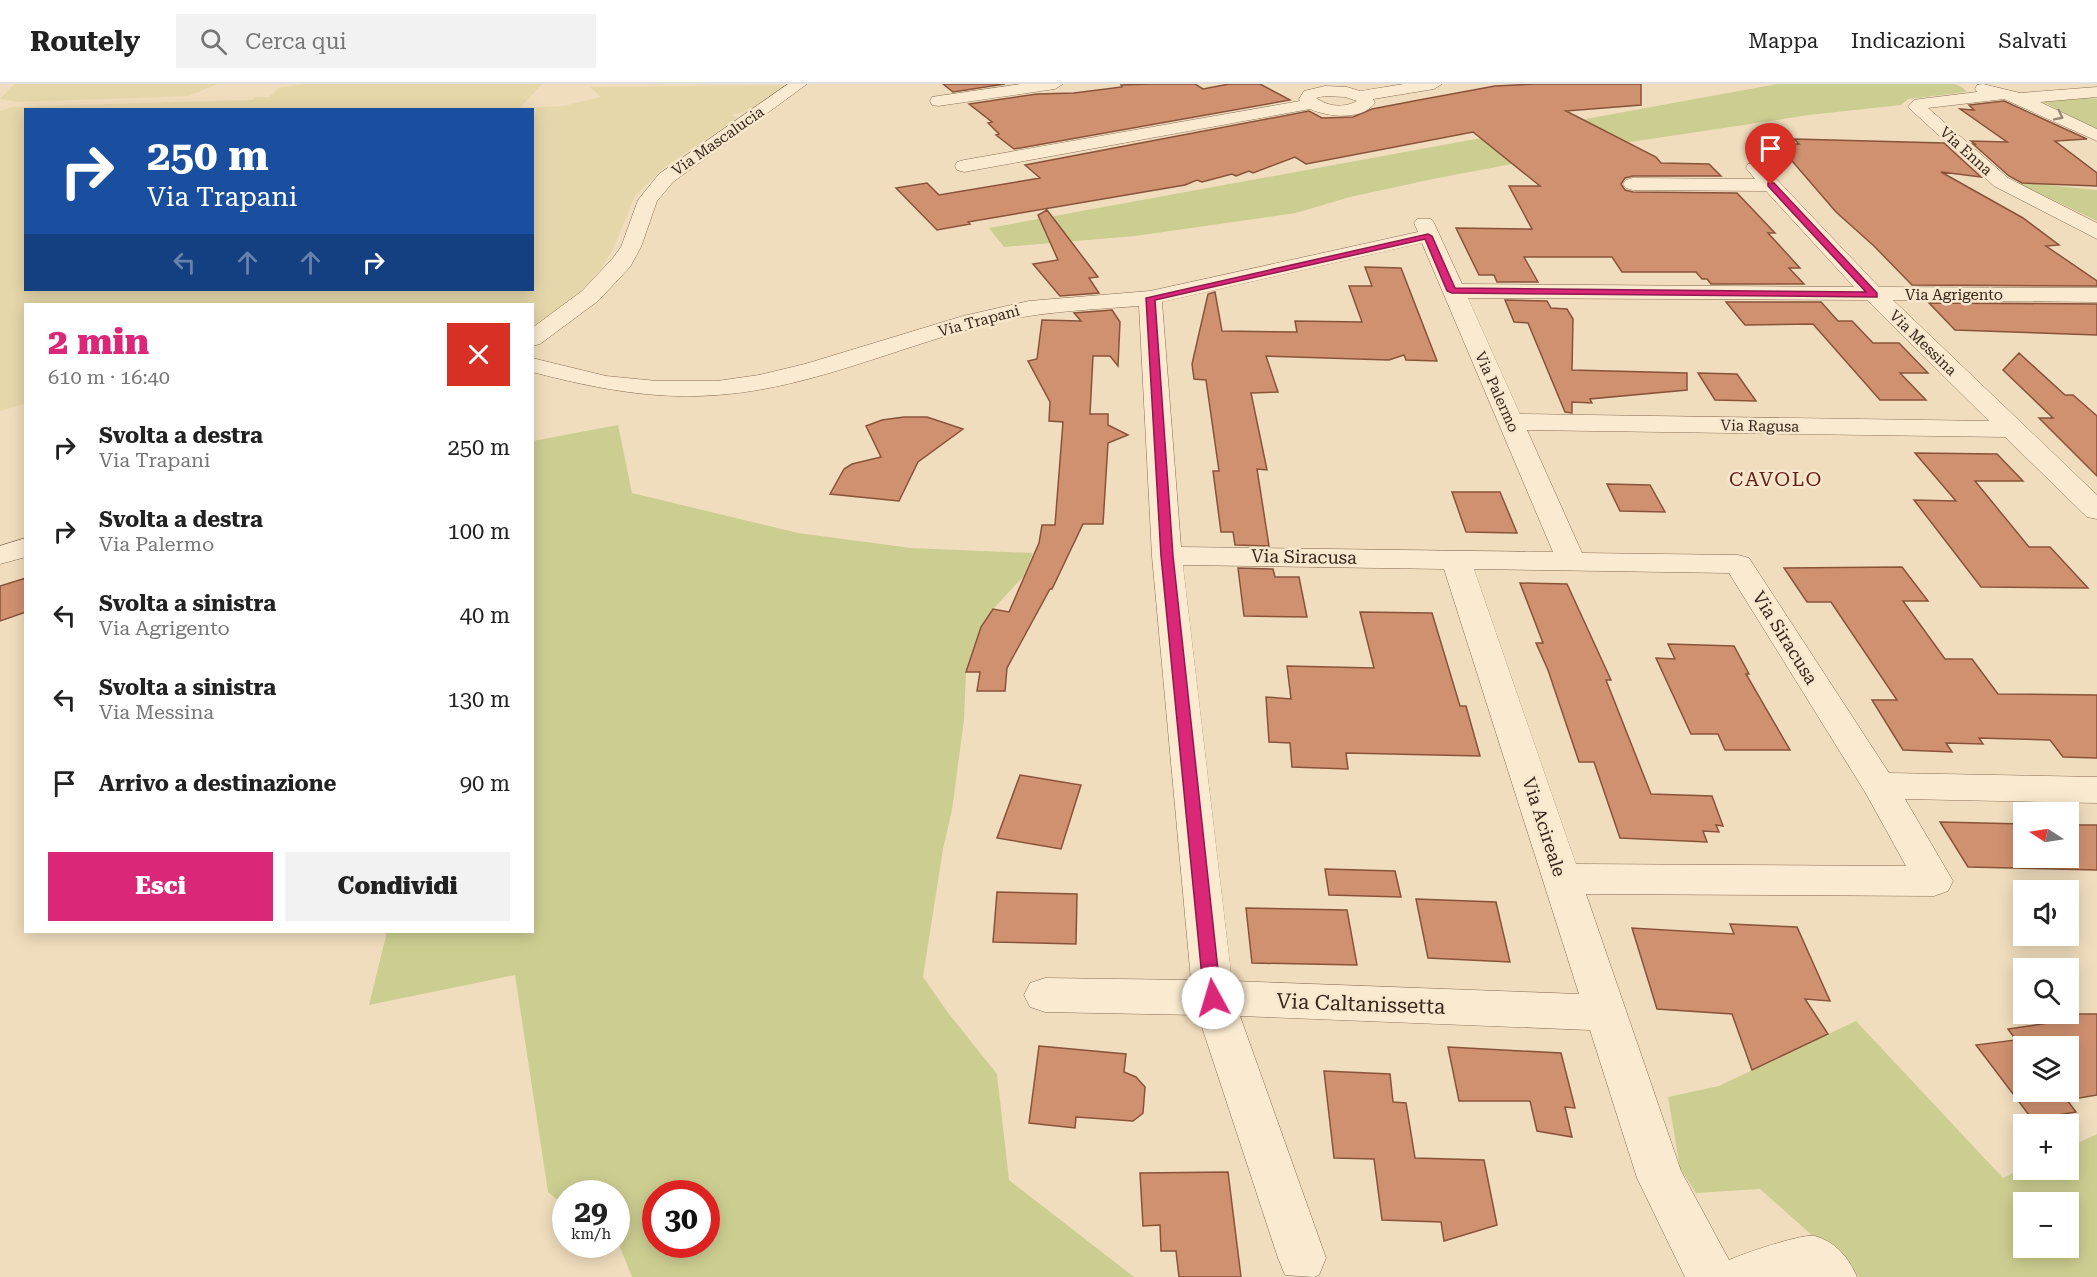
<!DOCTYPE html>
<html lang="it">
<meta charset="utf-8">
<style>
:root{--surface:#fff;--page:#f2f2f2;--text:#222;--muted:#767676;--line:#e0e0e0;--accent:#db2777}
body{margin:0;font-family:"Roboto Serif",serif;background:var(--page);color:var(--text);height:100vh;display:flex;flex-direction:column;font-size:22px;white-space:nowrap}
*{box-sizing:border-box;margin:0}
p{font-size:20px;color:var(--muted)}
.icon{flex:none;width:33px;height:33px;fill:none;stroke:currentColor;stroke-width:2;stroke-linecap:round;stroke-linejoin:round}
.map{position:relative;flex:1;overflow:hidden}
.drawer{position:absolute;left:24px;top:219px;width:510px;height:630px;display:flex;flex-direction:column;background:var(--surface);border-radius:0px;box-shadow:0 3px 15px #0003}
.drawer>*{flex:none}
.top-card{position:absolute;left:24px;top:24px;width:510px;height:183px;border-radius:0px;box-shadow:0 3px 15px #0003;background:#1a4fa0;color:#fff;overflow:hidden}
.needle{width:39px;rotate:282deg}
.buttons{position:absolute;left:2013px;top:718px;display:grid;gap:12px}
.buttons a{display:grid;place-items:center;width:66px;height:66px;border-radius:0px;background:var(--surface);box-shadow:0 3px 15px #0003;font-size:30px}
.speed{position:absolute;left:552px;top:1096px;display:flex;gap:12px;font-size:30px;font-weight:700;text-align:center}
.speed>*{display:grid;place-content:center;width:78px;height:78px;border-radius:50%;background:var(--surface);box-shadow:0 3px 15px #0003;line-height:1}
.speed small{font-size:15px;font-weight:400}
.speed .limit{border:9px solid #d22;background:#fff;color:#111}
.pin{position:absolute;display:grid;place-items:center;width:51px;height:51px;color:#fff;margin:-62px -26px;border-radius:50% 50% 50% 0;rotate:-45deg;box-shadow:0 0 6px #0007}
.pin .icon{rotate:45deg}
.me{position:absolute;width:66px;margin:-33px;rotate:354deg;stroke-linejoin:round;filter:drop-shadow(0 0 4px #0008)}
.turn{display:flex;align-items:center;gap:21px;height:126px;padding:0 24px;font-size:27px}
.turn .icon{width:78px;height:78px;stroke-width:2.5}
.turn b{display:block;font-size:42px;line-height:51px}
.lanes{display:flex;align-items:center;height:57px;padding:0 24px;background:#0003;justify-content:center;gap:30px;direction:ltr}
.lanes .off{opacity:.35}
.round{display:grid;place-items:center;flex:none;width:63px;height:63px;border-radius:0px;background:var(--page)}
.summary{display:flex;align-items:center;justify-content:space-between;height:102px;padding:0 24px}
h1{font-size:36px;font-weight:800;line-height:45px;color:var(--accent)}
.primary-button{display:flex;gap:12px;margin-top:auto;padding:12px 24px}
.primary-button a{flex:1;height:69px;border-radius:0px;background:var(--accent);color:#fff;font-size:24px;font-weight:800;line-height:69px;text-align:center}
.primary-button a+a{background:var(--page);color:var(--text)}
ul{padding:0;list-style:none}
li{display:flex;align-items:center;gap:18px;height:84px;padding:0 24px}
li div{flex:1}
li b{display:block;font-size:22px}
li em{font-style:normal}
header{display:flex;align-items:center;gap:36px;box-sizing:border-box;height:84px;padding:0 30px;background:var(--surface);border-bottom:2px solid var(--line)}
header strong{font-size:28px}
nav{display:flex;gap:33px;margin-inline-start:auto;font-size:21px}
.search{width:420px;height:54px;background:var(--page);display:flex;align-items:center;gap:15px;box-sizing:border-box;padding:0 21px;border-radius:0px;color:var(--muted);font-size:22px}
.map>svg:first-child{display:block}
.farmland{fill:#e6d7aa;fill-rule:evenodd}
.green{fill:#ccce91;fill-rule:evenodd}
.building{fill:#d09170;stroke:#89533a;stroke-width:1.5;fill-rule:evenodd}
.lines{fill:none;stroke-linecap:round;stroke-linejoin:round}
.minor-casing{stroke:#886c55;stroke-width:1}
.minor{fill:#faebd0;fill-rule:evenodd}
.oneway{stroke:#988876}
.route{fill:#db2777;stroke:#8e194d;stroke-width:1.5}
.labels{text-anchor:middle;stroke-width:5;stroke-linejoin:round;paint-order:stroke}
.far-street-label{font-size:15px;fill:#37261b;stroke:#f7e7cd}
.street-label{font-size:18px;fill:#37261b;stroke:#f7e7cd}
.neighbourhood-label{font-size:20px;letter-spacing:1.5px;fill:#662218;stroke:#f7e7cd}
.near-street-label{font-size:21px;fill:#37261b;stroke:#f7e7cd}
</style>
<header>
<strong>Routely</strong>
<div class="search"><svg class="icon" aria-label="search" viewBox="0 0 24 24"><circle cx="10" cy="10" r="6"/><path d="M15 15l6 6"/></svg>Cerca qui</div>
<nav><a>Mappa</a><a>Indicazioni</a><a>Salvati</a></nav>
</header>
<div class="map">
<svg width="2097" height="1193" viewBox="0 0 2097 1193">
<rect width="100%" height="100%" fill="#f0ddbd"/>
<!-- farmland -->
<path class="farmland" d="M14,0h204l-30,12 -171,6 -17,-3z
M302,0h240l-22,24 43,-2 38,-9 -11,-10 197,-2 -39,26 -17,4 6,3 -72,49 -15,14 -15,15 -22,53 -12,19 -14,17 -22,20 -32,21 -1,-22h-506l-1,100 -25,7v-300l12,-4 240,-7 3,-3h14l9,-9zM26,26h506v180h-506z"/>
<!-- green -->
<path class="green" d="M1777,0h177l8,3 5,5 -59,7 -7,6 -92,10 -192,29 -184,35 -83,18 -54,16 -161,23 -131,11 -15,-19z
M2089,14l8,1v31l-54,-28z
M2016,98l81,8v31z
M618,341l14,68 166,40 113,15 122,5 -10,24 -30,32 -12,18 -15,45 -2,48 -12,90 -9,39 -20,128 26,37 48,60 12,106 125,97h-502l-12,-30 -3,-3 -1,-50h-50l-1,12 -17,-14 -33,-217 -146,30 18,-73h145l1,-491zM656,1110h50v51h-50z
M1856,937l147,157 20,-10 45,2 1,-23 28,-13v143h-238l-99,-88 -64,4 -16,-25 -12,-71 51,-11zM2024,1119h44v45h-44z"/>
<!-- building -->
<path class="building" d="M943,0h62l-52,8z
M1149,0h46l8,5 26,-5h31l30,16 -276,49 -18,-14 3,-1 -11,-11 4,-1 -23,-18 68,-10 37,-1 48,-6 -1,-2z
M1535,0h106v21l-75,6 90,46 5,6 48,1 12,12h-88l-8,2 -4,6 4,6 8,2 104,1 38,40h-7l32,35h-11l15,16h-93l-4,-5h-5l-6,-7h-74l-10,-15h-88l14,25h-41l-3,-7h-15l-23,-47 76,1 -23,-43h31l-67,-54 -167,32 -11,-7 -42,16 -4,-2 -13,5 -4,-2 -30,8 -5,-2 -12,5 -217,37 2,2 -33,6 -41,-42 31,-5 12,12 101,-17 -15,-13 284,-54 13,7 31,-1 19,-8 47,-9 76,-14z
M2004,17l83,38 -32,2 42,32v13l-75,-3 -13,-7 -36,-32h2l-4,-3 36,1 -47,-33 14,1 -5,-5z
M1794,55l150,4 37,34 -40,-5 82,46 36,27 -13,1 51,35v5l-185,-1 -38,-39 -38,-34 -56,-65 9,1 -4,-4h14z
M1047,126l51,67 -9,1 10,15 -39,3 -27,-32 25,-4 -20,-45z
M1365,183l36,1 36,93 -31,-1 -2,-5 -15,5 -123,-4 12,36 -27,1 16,77 -10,-1 12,77 -34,-1 -2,-13h-12l-8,-61h6l-13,-91 -12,-1 -2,-15 16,-70 7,-2 7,39 75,1 -2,-11 67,1 -13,-36h23z
M1505,216l42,1 4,7 16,1 6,10 -1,51 115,3v17l-97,9 2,4 -20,-1v11l-7,-1 -37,-89 -14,-1z
M1726,218h95l17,19h14l21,22h26l29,30h-28l26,27h-46l-67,-76 -68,1z
M1929,219l168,1v31l-142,-5z
M1112,226l8,12 -2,44 -8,-10h-17l-3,58h18v11l20,10 -20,8 -5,81h-20l-31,65h-2l-43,79 -2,23h-28l3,-19h-14l15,-45 12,-18 16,3 30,-69 3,-18h13l8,-103 -14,-1 1,-19 -22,-41 9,-2 5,-39 39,1 -7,-8z
M2019,269l46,42h8l24,21v60l-58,-58h14l-50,-48z
M1698,289l39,1 19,27 -41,-1z
M904,333h23l36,12 -45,33 -19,39 -69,-7 14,-25 8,-5 29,-7 -15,-31 16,-6z
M1915,369l82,1 26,27h-48l54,66h21l38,41 -107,-1 -67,-87 42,1z
M1607,400l43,1 15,27 -45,-1z
M1452,408h48l17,41 -51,-1z
M1902,483l26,34h-25l42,58h27l26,35 99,1v63l-34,-1 -13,-17 -71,-2 4,6 -37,-1 6,9 -49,-2 -31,-50h25l-66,-98h-24l-23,-34z
M1238,484l35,1 2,8h24l8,40 -63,-1z
M26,494v34l-26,9v-35z
M1520,499l47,1 44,96h-5l45,114 61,2 11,30 -7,-1 3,7 -16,-1 4,11 -87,-4 -26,-76h-15l-31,-92 -12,-27h7z
M1360,528l72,1 28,93h6l14,50 -134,-3 2,16 -56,-2 -2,-24 -21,-1 -3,-45 25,2 -4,-33 87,2z
M1668,560l66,2 15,28h-3l44,76h-65l-7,-16h-27l-35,-76 19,1z
M1020,691l61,10 -20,64 -64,-11z
M1940,738l84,2v34h44v-33h29v45l-129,-3z
M1325,785l70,2 6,26 -72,-2z
M997,808l80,2 -1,50 -83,-2z
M1416,815l80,3 14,60 -82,-4z
M1246,824l101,2 10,55 -105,-2z
M1730,840l67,3 33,74 -25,-2 23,35 -76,36 -20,-56 -75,-5 -25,-81 102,6z
M2041,930h56v81l-30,5 9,12 -44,7 -56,-74 40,-5 -8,-11 41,-6zM2024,963h44v45h-44z
M1039,962l87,8 -2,18 12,5 9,10 -2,26 -10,8 -57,-4 -1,11 -46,-5z
M1448,963l113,6 14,55 -10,-1 7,30 -35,-6 -7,-30h-71z
M1324,987l66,3 3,28 13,1 9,55 69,2 13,65 -53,16 -3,-19 -59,-2 -8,-61 -40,-1z
M1228,1088l13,105h-62l-3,-26h-15l-1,-26 -17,1 -3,-53z"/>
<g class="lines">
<defs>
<path id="minor" d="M788,0h19l-134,98 -16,19 -16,46 -11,20 -32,34 -58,43 -8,2v-18l50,-37 31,-33 8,-11 17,-47 21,-26z
M1021,0h42l-8,5 -117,17 -6,-1 -2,-4 2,-4 6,-1z
M1404,0h38l-8,5 -61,10 2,4c-14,18 -47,14 -65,6l-346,63 -7,-2 -2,-4 2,-4 7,-2 336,-59 -1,-2 5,-8 21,-5 22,1 13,4zM1325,12l20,1 12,4c-13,7 -28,6 -41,-3z
M1983,0l37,9 77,-6v10l-57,5 57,27v12l-93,-42 -76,9 80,70 89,45v16l-103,-53 -86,-79 6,-7 6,-1 57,-7 -2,-3 2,-4z
M1755,78l7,2 117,123 218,1v14l-204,-2 204,195v24l-10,-2 -82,-80 -478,-7 55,123 156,2 11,3 140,215 208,4v26l-192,-4 48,82 -5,10 -14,5 -348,-2 95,277 48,89c13,-6 74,-27 86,-24 21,6 34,22 42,41h-172l-48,-99 -47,-148 -350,-14 86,242 -7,17 -5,2 -29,-2 -7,-17 -80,-243 -153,-3 -15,-5 -6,-12 6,-12 15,-5 146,2 -39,-424 -13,-250c-54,4 -109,6 -162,21 -86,23 -171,62 -260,68 -64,5 -123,-7 -185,-23v-14l74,18 51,5h60l42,-6 46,-11 158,-48 66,-15 121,-10 268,-59 -4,-9 3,-4h14l3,4 28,61 392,3 -88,-96 -133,-1 -7,-2 -3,-4 3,-4 7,-2 122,1 -9,-11 2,-4zM1422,159l131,309 -372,-5 -19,-245zM1468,214l399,2 122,121 -469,-7zM1183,481l261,4 135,425 -347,-13zM1474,485l255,4 136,219 41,74 -330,-2z
M26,454v19l-26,7v-18z"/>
</defs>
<!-- minor casing -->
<use href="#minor" class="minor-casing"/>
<!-- minor -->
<use href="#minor" class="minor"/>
</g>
<!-- one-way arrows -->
<defs><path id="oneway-chevron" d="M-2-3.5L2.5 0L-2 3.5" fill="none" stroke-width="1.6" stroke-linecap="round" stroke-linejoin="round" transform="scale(1.5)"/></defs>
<use class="oneway" href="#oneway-chevron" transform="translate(2059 32) rotate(27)"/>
<!-- route -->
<path class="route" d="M1768,99h6l103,110v4l-425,-4 -5,-2 -22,-52 -270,61 18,256 48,442 -2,5 -6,2 -6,-2 -3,-5 -43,-442 -15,-258 282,-64 4,2 23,52 411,4 -98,-106z"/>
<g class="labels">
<!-- far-street labels -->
<g class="far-street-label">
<text transform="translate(718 57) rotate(-35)" y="5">Via Mascalucia</text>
<text transform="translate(1966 67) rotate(42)" y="5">Via Enna</text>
<text x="1954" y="216">Via Agrigento</text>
<text transform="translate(979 237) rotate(-15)" y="5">Via Trapani</text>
<text transform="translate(1923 259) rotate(44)" y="5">Via Messina</text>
<text transform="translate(1497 308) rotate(66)" y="5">Via Palermo</text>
<text transform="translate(1760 342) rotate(1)" y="5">Via Ragusa</text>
</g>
<!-- street labels -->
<g class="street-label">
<text transform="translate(1304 473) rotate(1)" y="6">Via Siracusa</text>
<text transform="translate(1785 554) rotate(58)" y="6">Via Siracusa</text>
<text transform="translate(1544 743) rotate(72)" y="6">Via Acireale</text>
</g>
<!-- neighbourhood labels -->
<g class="neighbourhood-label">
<text x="1776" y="402">CAVOLO</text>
</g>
<!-- near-street labels -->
<g class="near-street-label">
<text transform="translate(1361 920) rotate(2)" y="7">Via Caltanissetta</text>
</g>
</g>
</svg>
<div class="buttons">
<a><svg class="needle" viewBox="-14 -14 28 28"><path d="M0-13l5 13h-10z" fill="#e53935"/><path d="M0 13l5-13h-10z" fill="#767676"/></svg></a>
<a><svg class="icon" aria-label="sound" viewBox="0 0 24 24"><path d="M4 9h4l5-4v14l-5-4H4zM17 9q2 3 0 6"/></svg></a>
<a><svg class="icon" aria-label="search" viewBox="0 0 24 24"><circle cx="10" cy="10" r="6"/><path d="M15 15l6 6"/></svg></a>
<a><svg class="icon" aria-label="layers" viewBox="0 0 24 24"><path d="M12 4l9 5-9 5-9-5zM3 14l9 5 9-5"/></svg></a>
<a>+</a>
<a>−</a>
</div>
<div class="speed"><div>29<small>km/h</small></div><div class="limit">30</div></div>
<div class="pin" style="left:1771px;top:101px;background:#d93025"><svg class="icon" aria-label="arrive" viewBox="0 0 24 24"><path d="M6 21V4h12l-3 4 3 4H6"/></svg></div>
<svg class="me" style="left:1213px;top:914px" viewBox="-20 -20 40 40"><circle r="19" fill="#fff"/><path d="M0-13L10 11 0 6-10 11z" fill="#db2777"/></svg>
<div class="top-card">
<div class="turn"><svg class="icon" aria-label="right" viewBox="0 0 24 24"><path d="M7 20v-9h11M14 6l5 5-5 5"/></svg><div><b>250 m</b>Via Trapani</div></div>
<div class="lanes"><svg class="icon off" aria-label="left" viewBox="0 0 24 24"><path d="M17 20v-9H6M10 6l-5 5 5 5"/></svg><svg class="icon off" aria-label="ahead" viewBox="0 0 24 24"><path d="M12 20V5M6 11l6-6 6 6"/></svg><svg class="icon off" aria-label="ahead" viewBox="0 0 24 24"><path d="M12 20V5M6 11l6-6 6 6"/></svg><svg class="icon" aria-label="right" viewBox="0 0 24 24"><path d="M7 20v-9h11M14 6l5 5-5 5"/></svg></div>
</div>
<section class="drawer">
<div class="summary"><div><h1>2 min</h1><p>610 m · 16:40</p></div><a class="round" style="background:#d93025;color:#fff"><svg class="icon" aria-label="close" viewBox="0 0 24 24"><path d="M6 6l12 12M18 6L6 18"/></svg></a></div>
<ul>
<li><svg class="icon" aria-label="right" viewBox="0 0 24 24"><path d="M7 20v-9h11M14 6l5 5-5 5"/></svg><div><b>Svolta a destra</b><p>Via Trapani</p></div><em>250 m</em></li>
<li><svg class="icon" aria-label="right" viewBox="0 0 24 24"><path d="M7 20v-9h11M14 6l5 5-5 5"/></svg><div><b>Svolta a destra</b><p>Via Palermo</p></div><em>100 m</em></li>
<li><svg class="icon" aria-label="left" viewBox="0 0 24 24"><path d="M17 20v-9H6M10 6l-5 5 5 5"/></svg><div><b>Svolta a sinistra</b><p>Via Agrigento</p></div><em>40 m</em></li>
<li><svg class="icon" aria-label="left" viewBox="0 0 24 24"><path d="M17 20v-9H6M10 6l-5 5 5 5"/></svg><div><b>Svolta a sinistra</b><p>Via Messina</p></div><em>130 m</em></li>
<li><svg class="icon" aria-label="arrive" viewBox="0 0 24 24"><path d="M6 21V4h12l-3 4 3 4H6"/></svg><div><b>Arrivo a destinazione</b></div><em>90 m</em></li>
</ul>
<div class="primary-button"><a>Esci</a><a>Condividi</a></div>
</section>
</div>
